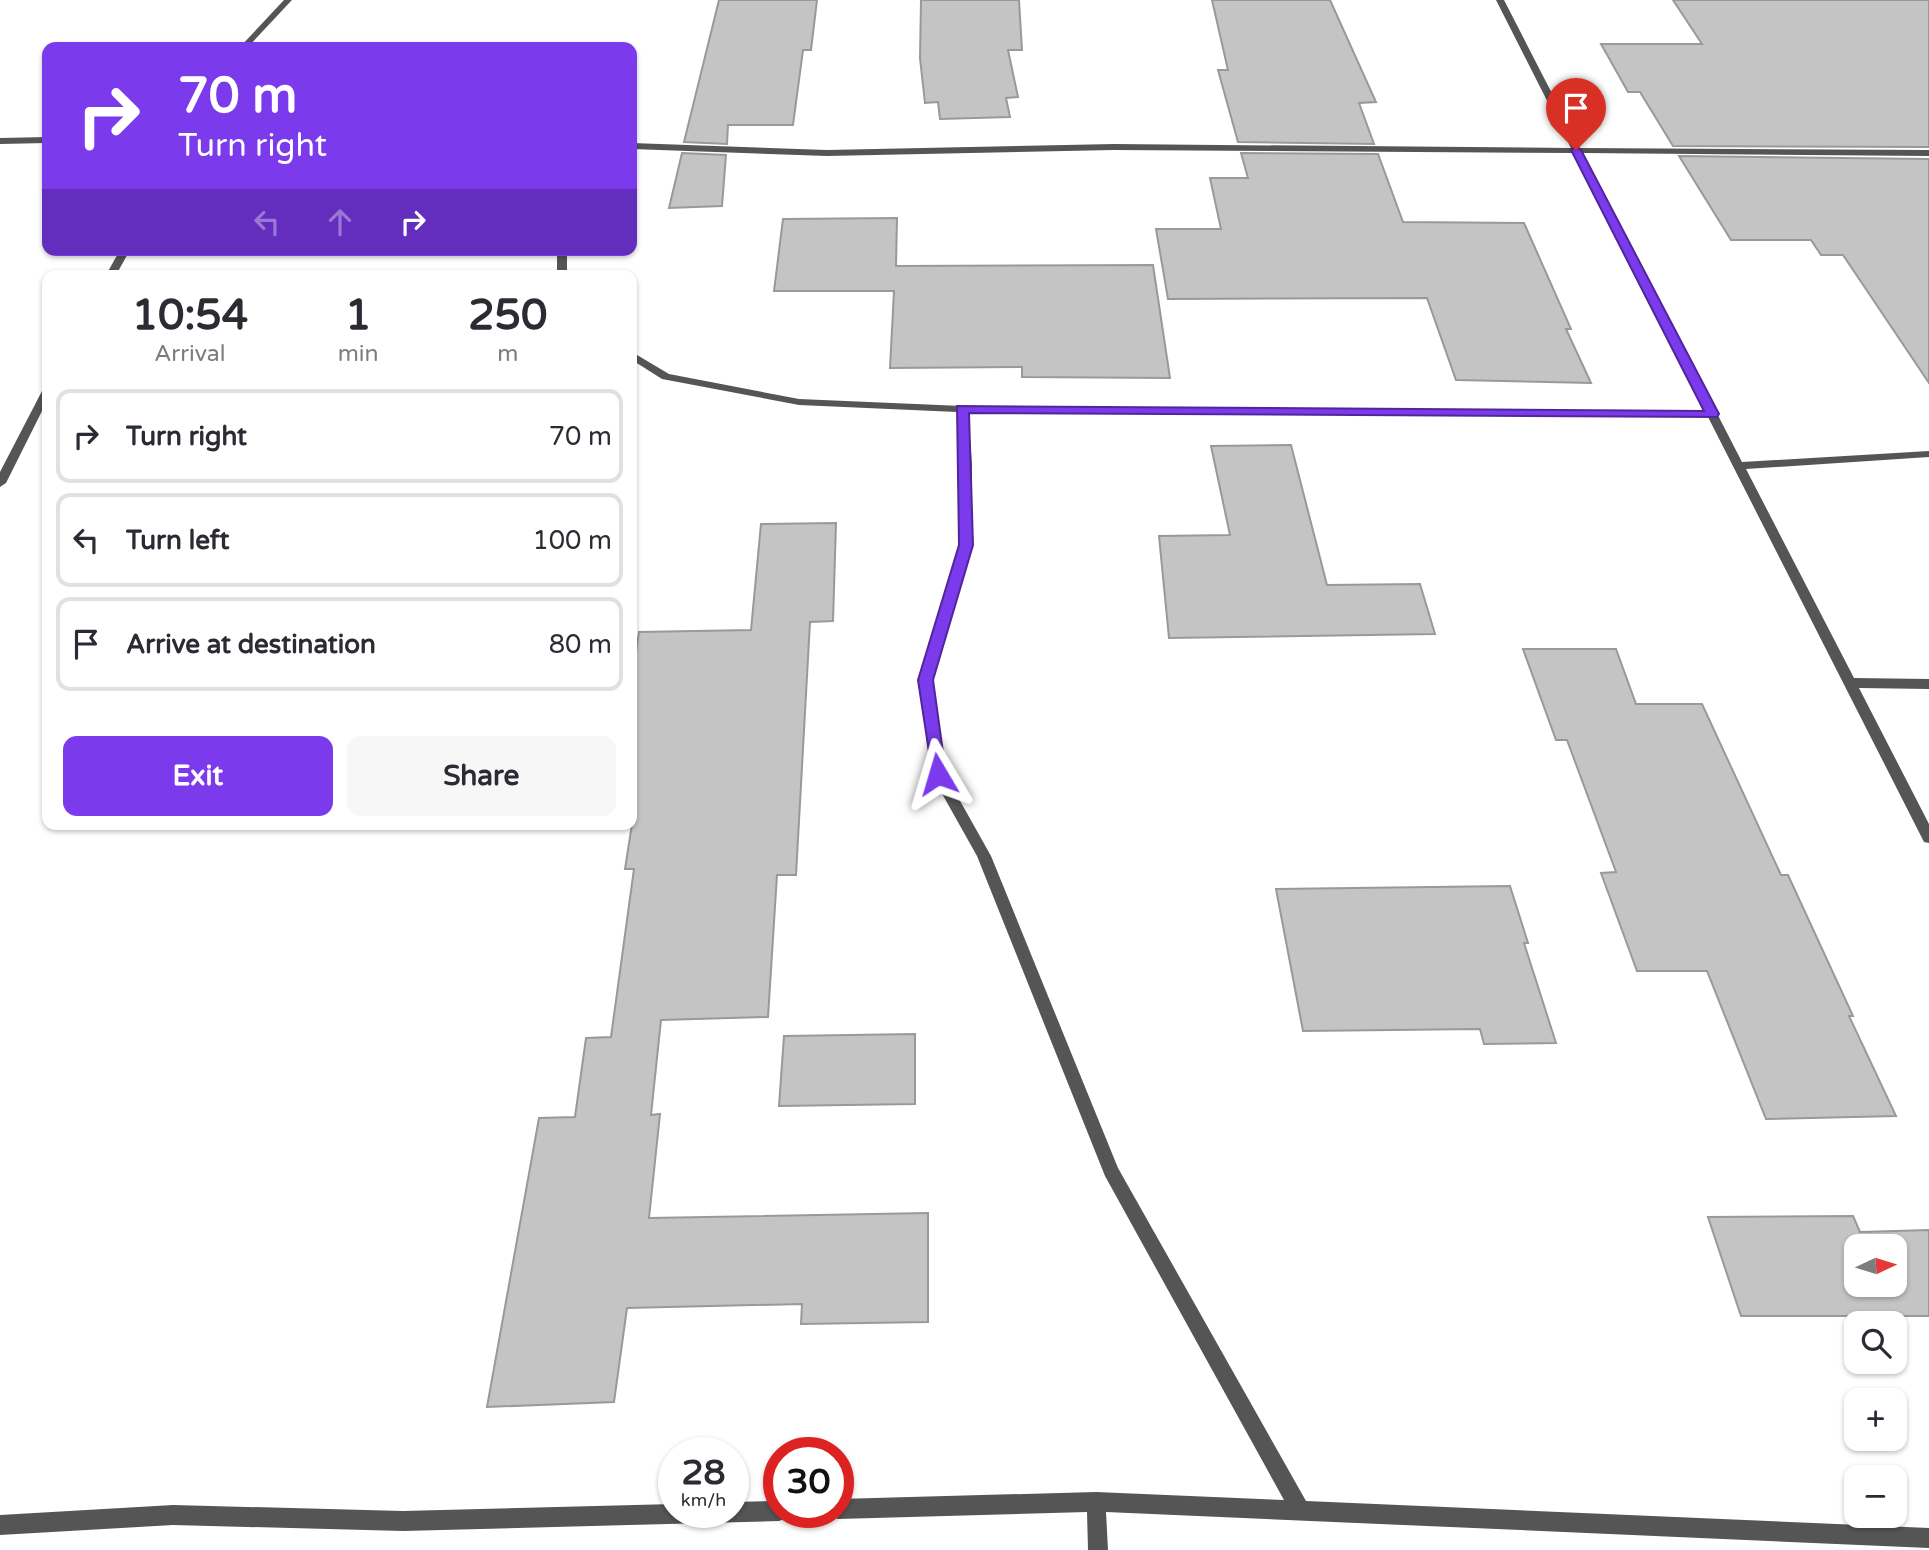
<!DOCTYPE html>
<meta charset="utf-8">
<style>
:root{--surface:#fff;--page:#f7f7f7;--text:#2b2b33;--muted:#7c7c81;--line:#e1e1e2;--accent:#7c3aed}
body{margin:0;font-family:"Varela Round",sans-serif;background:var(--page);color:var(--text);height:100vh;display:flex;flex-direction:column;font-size:26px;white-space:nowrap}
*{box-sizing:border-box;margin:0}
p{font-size:23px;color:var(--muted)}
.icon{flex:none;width:38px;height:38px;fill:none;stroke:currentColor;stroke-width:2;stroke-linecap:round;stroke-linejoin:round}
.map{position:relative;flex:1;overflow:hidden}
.sheet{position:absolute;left:42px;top:270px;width:595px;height:560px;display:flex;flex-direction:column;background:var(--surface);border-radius:14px;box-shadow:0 2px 5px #0004}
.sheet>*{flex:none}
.hud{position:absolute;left:42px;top:42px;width:595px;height:214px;border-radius:14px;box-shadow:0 2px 5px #0004;background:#7c3aed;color:#fff;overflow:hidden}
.needle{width:46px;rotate:86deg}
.tools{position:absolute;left:1844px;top:1234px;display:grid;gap:14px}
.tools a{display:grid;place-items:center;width:63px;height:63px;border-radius:14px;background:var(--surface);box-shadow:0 2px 5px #0004;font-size:35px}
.speed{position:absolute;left:658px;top:1437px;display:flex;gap:14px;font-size:35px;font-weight:700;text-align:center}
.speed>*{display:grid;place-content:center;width:91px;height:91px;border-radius:50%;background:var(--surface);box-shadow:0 2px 5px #0004;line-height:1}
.speed small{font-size:18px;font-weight:400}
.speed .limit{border:10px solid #d22;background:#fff;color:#111}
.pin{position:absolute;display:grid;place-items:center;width:60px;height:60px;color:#fff;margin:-72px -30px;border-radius:50% 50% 50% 0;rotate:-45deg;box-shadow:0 0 7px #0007}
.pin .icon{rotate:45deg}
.me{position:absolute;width:77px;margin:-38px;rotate:353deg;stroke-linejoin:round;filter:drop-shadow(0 0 5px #0008)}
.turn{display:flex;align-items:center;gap:24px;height:147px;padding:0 21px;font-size:32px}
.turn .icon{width:91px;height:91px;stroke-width:2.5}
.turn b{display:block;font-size:49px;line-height:60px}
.lanes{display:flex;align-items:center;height:66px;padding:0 21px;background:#0003;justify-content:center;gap:35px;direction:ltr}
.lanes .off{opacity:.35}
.eta{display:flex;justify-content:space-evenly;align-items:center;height:119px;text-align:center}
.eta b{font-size:42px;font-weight:700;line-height:49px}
.action{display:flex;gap:14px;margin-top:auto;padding:14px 21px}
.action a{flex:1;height:80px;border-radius:14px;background:var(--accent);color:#fff;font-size:28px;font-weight:700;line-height:80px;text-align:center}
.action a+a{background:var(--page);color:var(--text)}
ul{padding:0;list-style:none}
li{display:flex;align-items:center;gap:21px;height:94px;margin:0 14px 10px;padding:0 7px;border:4px solid var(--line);border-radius:14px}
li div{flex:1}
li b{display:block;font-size:26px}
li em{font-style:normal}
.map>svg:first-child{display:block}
.building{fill:#c4c4c4;stroke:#999;stroke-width:2;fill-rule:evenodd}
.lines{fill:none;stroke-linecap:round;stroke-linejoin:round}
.minor{fill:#555;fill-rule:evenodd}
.route{fill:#7c3aed;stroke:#51269a;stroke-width:2}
</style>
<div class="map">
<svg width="1929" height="1550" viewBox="0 0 1929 1550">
<rect width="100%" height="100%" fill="#fff"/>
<!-- building -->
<path class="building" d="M719,0h98l-6,50h-8l-10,75h-65l-1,19 -43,-2z
M921,0h98l3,50h-14l10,47 -12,1 4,19 -70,2 -2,-17 -13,1 -5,-45z
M1212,0h118l46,102 -17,1 15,41 -136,-2 -20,-72h10z
M1673,0h256v147l-256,-1 -33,-54h-12l-27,-48h101z
M682,153l44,2 -4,51 -53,2z
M1241,153l137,1 25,68 121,1 47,106h-5l25,54 -135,-3 -29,-82 -259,1 -12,-70h65l-11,-51h38z
M1679,156l250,3v224l-86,-128h-22l-10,-15h-80z
M897,218l-1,48 257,-1 17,113 -148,-1v-10l-132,1 4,-77h-120l9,-72z
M1291,445l36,140 93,-1 15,50 -266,4 -10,-102 71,-1 -19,-89z
M836,523l-3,98 -23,1 -14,253h-19l-9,142 -107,3 -10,95 9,-1 -11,104 279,-5v109l-127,2 1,-20 -175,4 -13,94 -127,5 52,-289 36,-1 11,-79 25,-1 23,-168h-9l7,-45v-145l7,-47 112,-2 10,-106z
M1523,649h93l20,55h66l79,171h7l65,141h-4l47,100 -130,3 -59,-148h-70l-36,-98 15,-1 -49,-132h-11z
M1510,886l18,57h-4l32,100 -72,1 -4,-15 -177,2 -27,-142z
M915,1034v70l-136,2 5,-70z
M1853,1216l7,16 69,-2v86h-188l-33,-99zM1857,1246h38v38h-38z"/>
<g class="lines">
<!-- minor -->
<path class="minor" d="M284,0h8l-44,47h-8z
M1496,0h8l76,148 349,2v6l-346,-3 159,309 187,-11v6l-183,12 108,209 75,1v10l-70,-1 70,136v19l-5,-1 -2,-4 -214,-421 -740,-5 4,53v80l-39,135 12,94 46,82 127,312 188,333 623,27v20l-823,-36 2,38h-20l-1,-38 -249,7 -7,-3 -2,-4h9v-13l258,-7 188,8 -179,-324 -128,-320 -46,-82 -12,-94 41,-135v-80l-3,-53 -158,-7 -137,-26 -30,-19v-8l37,22 130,25 163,7 743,5 -131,-258 -460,-3 -287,6 -195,-7v-6l195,7 287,-6 457,4z
M47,137v6l-47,1v-6z
M120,250h10l-14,25h-10z
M557,250h10v25h-10z
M47,388v13l-41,82 -6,4v-15l42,-81z
M779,1501v11h9l-2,6 -7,3 -376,10 -230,-6 -173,10v-20l173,-10 230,6 271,-7v8h59v-10z"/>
</g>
<!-- route -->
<path class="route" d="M1576,147l5,3 138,264 -2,3 -748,-4 4,132 -40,135 13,94 -8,6 -5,-2 -15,-98 41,-135 -2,-139 747,5 -133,-261z"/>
</svg>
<div class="tools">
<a><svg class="needle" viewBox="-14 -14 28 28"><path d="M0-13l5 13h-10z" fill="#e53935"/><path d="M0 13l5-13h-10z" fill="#7c7c81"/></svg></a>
<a><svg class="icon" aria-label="search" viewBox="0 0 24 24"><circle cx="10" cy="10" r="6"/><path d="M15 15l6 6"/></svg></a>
<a>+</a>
<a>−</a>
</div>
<div class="speed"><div>28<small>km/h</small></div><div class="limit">30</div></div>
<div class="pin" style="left:1576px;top:150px;background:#d93025"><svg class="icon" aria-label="arrive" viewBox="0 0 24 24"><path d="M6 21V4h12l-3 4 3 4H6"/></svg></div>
<svg class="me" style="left:938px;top:774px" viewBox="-20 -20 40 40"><path d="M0-17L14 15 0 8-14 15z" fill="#7c3aed" stroke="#fff" stroke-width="4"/></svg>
<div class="hud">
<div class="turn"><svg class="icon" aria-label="right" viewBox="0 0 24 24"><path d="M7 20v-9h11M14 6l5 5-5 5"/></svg><div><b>70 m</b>Turn right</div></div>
<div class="lanes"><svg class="icon off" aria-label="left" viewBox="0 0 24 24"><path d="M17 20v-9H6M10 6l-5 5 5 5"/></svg><svg class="icon off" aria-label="ahead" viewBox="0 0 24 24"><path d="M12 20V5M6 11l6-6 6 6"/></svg><svg class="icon" aria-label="right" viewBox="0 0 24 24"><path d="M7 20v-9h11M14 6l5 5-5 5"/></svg></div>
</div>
<section class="sheet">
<div class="eta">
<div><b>10:54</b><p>Arrival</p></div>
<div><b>1</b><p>min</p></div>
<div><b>250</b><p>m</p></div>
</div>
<ul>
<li><svg class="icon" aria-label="right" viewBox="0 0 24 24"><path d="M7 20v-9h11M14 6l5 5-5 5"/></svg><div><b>Turn right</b></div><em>70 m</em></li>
<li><svg class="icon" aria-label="left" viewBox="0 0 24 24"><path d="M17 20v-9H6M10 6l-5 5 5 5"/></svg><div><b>Turn left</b></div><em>100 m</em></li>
<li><svg class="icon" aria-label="arrive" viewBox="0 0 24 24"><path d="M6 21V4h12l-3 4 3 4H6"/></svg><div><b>Arrive at destination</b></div><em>80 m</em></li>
</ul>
<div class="action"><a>Exit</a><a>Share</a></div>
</section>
</div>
